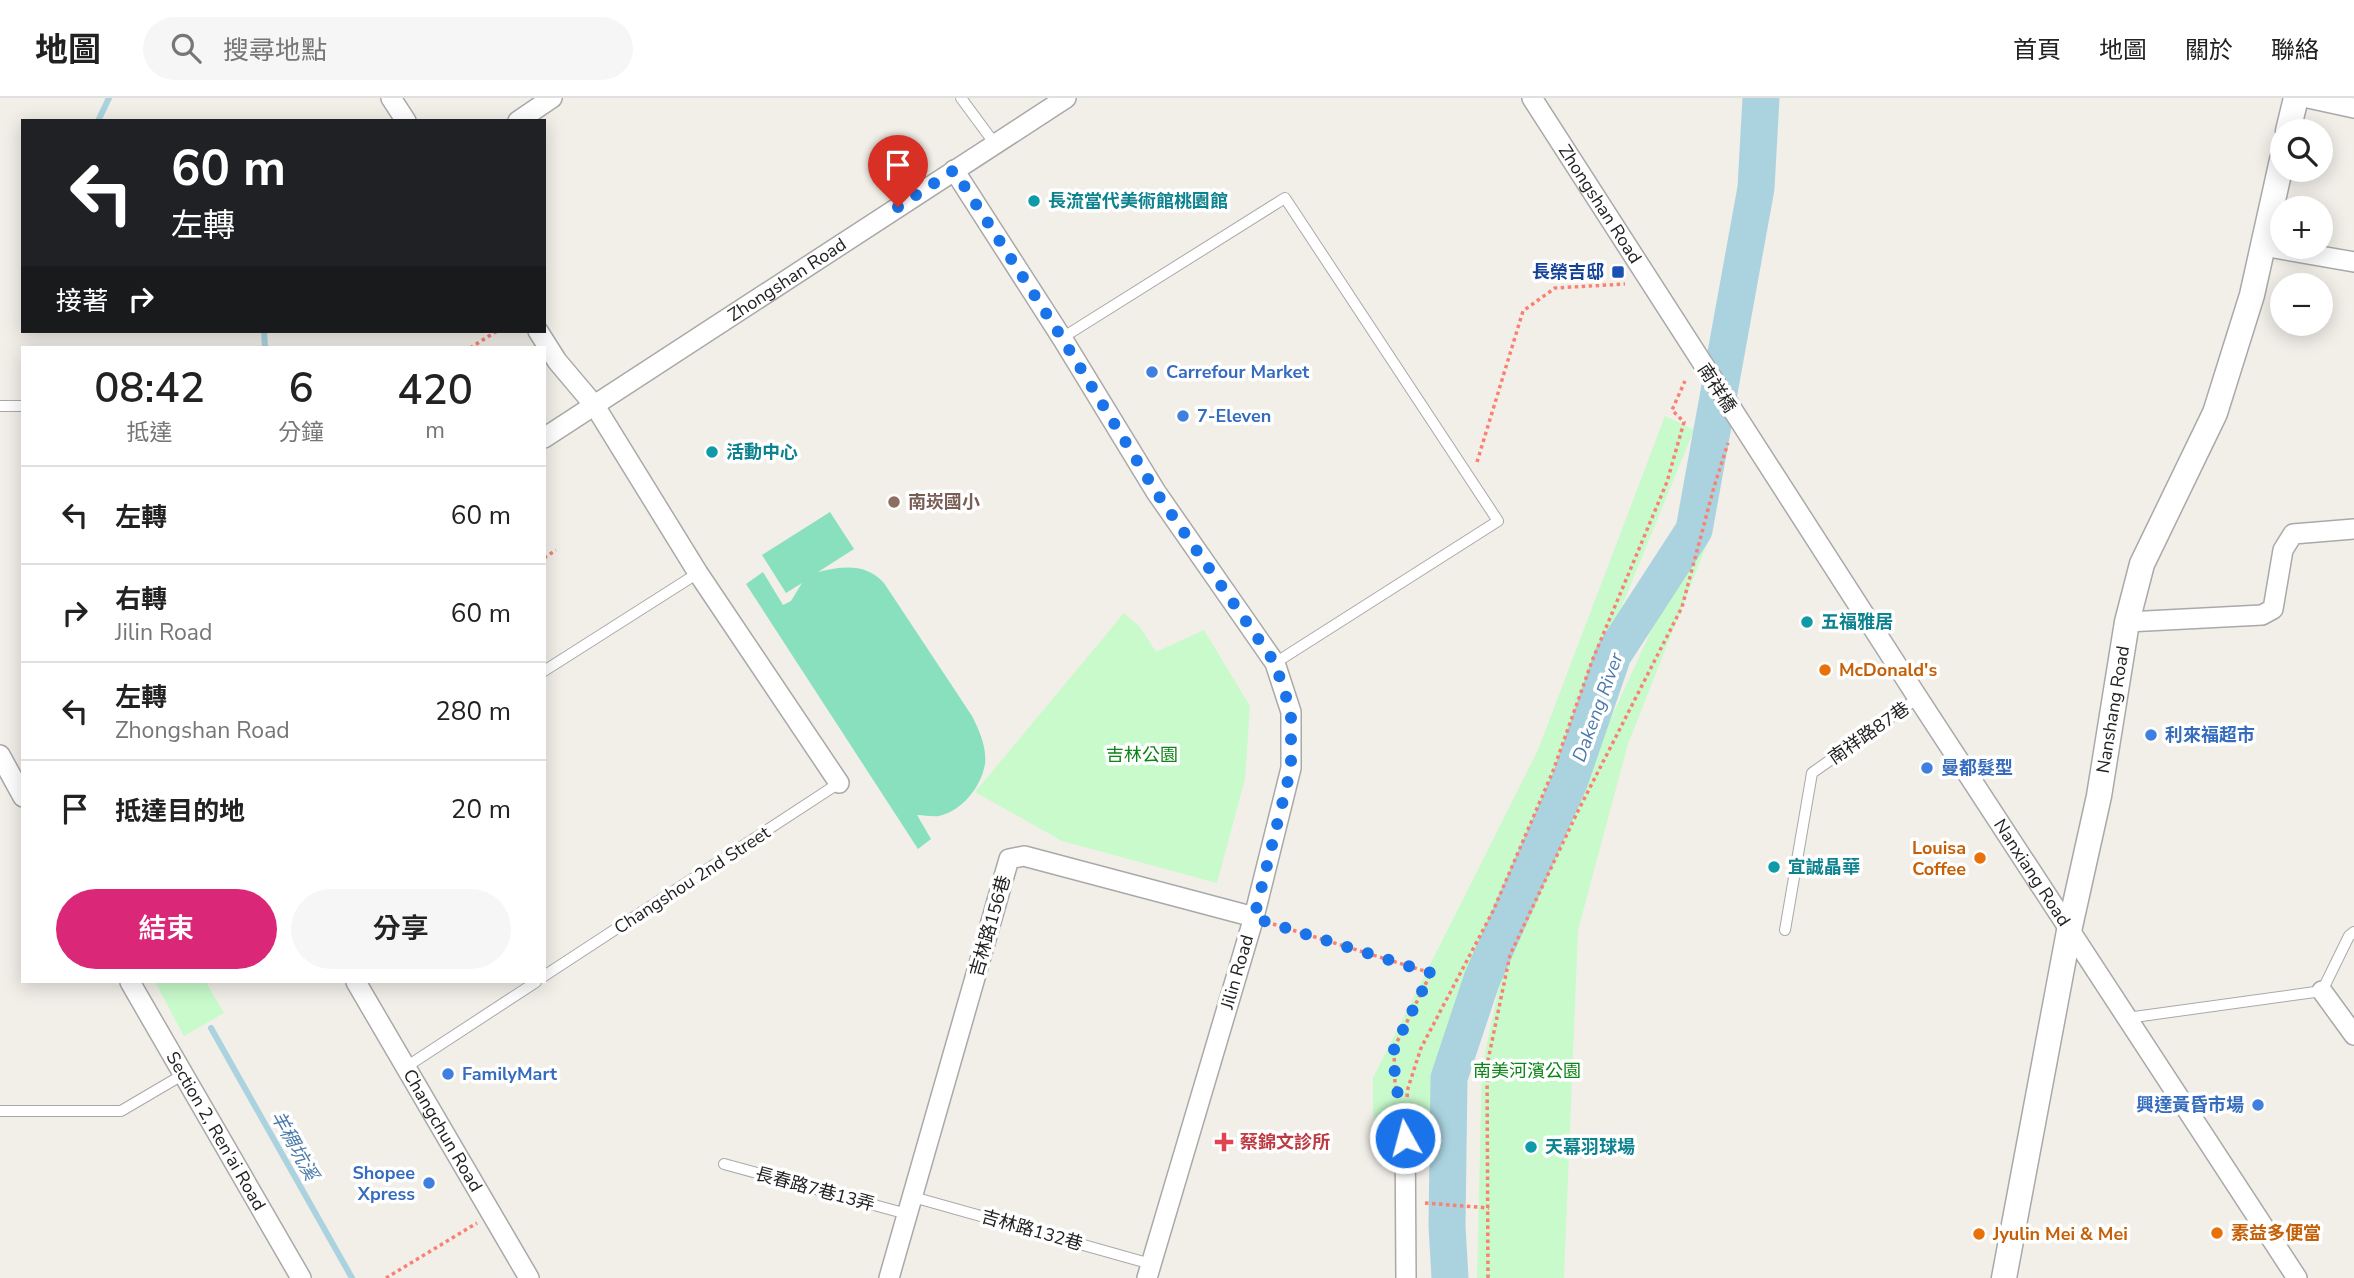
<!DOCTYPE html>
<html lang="zh-TW">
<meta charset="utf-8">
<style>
:root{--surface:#fff;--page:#f6f6f6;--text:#222;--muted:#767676;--line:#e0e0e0;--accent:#db2777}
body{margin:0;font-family:"Nunito Sans","Noto Sans TC",sans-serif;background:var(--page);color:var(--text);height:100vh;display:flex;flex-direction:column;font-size:26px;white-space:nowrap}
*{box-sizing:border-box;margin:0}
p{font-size:23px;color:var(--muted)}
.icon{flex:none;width:38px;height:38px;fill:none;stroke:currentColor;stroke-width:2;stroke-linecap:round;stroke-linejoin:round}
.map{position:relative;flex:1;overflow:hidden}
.side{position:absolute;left:21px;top:248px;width:525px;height:637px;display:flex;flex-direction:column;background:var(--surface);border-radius:0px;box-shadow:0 4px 18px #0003}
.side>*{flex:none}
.top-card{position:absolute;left:21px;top:21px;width:525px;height:214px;border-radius:0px;box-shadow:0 4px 18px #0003;background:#202124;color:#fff;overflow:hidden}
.fabs{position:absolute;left:2270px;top:21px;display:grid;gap:14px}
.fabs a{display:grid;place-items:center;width:63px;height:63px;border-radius:50%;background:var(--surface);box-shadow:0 4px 18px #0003;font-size:35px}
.pin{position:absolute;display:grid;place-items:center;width:60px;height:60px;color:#fff;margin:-72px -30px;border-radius:50% 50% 50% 0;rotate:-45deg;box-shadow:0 0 7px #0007}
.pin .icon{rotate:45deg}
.me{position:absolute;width:77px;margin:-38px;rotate:353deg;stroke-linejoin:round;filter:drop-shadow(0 0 5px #0008)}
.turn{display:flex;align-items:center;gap:24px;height:147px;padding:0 35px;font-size:32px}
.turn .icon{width:91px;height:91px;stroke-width:2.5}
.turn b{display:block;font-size:49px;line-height:60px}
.then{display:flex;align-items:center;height:66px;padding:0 35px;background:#0003;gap:14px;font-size:26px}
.eta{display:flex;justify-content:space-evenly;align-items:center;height:119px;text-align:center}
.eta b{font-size:42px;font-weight:600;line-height:49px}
.cta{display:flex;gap:14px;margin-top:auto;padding:14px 35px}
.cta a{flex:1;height:80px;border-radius:42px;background:var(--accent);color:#fff;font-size:28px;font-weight:600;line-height:80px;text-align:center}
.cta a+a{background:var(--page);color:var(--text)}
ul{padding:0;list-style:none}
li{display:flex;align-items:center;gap:21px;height:98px;padding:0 35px;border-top:2px solid var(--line)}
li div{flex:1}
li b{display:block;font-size:26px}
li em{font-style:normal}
header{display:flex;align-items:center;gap:42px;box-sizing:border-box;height:98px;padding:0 35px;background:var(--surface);border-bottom:2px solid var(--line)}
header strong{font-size:33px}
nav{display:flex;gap:38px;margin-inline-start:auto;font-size:24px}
.search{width:490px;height:63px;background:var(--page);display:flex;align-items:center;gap:18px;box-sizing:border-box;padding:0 24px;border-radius:38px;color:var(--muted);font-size:26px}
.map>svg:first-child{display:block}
.park{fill:#c8facc}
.pitch{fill:#88e0be}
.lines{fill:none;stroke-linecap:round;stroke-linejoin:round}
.stream{stroke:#aad3df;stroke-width:6}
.river{stroke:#aad3df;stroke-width:37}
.service-casing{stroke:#a9a9a9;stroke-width:12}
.minor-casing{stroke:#a9a9a9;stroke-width:22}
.tertiary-casing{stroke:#a9a9a9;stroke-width:27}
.path{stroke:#fa8072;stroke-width:3.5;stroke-dasharray:3.5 3.5;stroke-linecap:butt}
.service{stroke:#fff;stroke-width:10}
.minor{stroke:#fff;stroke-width:19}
.tertiary{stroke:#fff;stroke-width:24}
.route{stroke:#1a73e8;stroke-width:12;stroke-dasharray:0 21.6}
.culture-dot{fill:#0f9aa8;stroke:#fff;stroke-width:2.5}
.transit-dot{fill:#1a4fb4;stroke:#fff;stroke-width:2.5}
.shop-dot{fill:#3f7fe0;stroke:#fff;stroke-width:2.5}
.education-dot{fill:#8d6e63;stroke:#fff;stroke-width:2.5}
.food-dot{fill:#e8710a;stroke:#fff;stroke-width:2.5}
.health-dot{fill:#e0444e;stroke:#fff;stroke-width:2.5}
.labels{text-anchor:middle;stroke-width:7;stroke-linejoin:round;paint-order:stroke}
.culture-label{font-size:18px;font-weight:bold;fill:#0d838f;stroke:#fff;text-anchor:start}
.street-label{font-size:18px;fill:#222;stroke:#fff}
.transit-label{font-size:18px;font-weight:bold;fill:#164399;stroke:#fff;text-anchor:end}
.shop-label{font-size:18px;font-weight:bold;fill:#366cbe;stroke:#fff;text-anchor:start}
.education-label{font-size:18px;font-weight:bold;fill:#785e54;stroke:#fff;text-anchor:start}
.food-label{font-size:18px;font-weight:bold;fill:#c56008;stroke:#fff;text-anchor:start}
.park-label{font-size:18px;fill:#0c8416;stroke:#fff}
.health-label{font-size:18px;font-weight:bold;fill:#be3a42;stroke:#fff;text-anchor:start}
.water-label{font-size:19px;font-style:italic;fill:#4a7aab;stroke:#fff}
</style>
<header>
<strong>地圖</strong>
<div class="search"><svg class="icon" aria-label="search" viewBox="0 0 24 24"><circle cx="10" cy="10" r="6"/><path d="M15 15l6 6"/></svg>搜尋地點</div>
<nav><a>首頁</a><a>地圖</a><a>關於</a><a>聯絡</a></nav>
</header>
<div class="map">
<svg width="2354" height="1180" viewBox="0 0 2354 1180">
<rect width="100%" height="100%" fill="#f2efe9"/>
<!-- park -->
<path class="park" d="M1665,318l29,14 -260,635 -5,53h-56v-40l165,-328z
M1694,440l13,6 -79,200 -50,186 -14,348h-87l5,-211 24,-113 81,-184z
M1124,515l16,14 16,25 48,-22 46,76 -5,73 -28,104 -155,-42 -87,-49z
M155,884h51l18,31 -40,23z"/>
<!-- pitch -->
<path class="pitch" d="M830,414l24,37 -36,23c25,-6 48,-9 66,11l88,133c7,14 15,31 13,48 -4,23 -23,47 -46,52 -6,1 -15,-1 -22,-1l14,24 -13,10 -172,-265 17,-12 20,33 8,-4 11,-18 -16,10 -24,-38z"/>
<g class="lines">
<!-- stream -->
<path class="stream" d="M98,23l11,-23
M264,233l1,17
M211,930l141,250"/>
<!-- river -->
<path class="river" d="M1450,1180l-3,-52 2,-148 33,-99 88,-199 43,-125 81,-125 62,-342 5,-90"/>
<defs>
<path id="service" d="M961,0l34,46
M1062,240l223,-140 213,323 -223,142
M0,308h23
M544,573l154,-98
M1785,832l27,-157 106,-75
M544,878l295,-193
M2127,920l195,-27 27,-55 5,-4
M406,969l130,-85
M0,1013h121l63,-37
M724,1066l183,50
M913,1099l238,67"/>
<g id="minor">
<path d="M391,0l15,23"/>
<path id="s1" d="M1532,0l386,600 379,580"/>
<path d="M2308,0l46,10"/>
<path d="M518,23l34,-23"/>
<path d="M954,72l108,168 94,154 119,171 16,49v56l-37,149 -107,361"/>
<path d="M2263,148l91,16"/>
<path d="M538,233l19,30 38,45 103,167 141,210"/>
<path id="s2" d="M544,340l522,-340"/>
<path d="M2127,524l135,-7 11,-6 10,-59 10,-16 61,-5"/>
<path d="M0,657l23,42"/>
<path id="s3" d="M130,884l171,296"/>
<path id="s4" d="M356,884l173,296"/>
<path d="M2322,893l32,44"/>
<path d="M1405,1019l1,161"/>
<path d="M889,1180l120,-419 15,-3 230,61"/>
</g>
<g id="tertiary">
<path d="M2288,33l8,-33"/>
<path id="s5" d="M2004,1180l65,-347 30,-135 28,-174 15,-58 73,-151 37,-118 30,-135"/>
</g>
</defs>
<!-- service casing -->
<use href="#service" class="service-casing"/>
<!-- minor casing -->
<use href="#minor" class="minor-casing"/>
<!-- tertiary casing -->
<use href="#tertiary" class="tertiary-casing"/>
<!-- path -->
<path class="path" d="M470,250l27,-17
M1477,364l46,-151 32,-23 70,-4
M544,460l12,-8
M1273,826l158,49 -37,75 1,36 4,14
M1407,999l1,-9 13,-40 72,-137 60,-140 39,-110 75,-179 17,-60 -12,-12 13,-29
M1425,1105l64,5
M386,1180l91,-55
M1488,1180l-1,-213 23,-110 67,-142 105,-206 32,-120 14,-44"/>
<!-- service -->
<use href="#service" class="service"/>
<!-- minor -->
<use href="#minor" class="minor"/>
<!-- tertiary -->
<use href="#tertiary" class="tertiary"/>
</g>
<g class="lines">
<!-- route -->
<path class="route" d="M898,109l56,-37 108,168 94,154 119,171 16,49v56l-37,150 177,55 -37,75 1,36 10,33v21"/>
</g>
<!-- markers -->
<g class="culture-dot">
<circle cx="1034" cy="103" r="7"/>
<circle cx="712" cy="354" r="7"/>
<circle cx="1807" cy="524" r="7"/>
<circle cx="1774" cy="769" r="7"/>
<circle cx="1531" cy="1049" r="7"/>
</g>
<rect class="transit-dot" x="1611" y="167" width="14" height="14" rx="3.5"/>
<g class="shop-dot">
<circle cx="1152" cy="274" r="7"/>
<circle cx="1183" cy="318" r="7"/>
<circle cx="2151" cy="637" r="7"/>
<circle cx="1927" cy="670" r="7"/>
<circle cx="448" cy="976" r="7"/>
<circle cx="2258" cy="1007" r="7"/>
<circle cx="429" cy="1085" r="7"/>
</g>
<circle class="education-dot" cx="894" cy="404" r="7"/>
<g class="food-dot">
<circle cx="1825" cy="572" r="7"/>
<circle cx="1980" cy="760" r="7"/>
<circle cx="2217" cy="1135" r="7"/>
<circle cx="1979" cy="1136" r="7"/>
</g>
<path class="health-dot" d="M1220.5 1033.5h7v7h7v7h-7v7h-7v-7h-7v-7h7z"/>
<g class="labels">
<!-- culture labels -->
<g class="culture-label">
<text x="1048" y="109">長流當代美術館桃園館</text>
<text x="726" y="360">活動中心</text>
<text x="1821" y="530">五福雅居</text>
<text x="1788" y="775">宜誠晶華</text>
<text x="1545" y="1055">天幕羽球場</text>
</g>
<!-- street labels -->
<g class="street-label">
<text dy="6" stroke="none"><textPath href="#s1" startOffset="126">Zhongshan Road</textPath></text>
<text dy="6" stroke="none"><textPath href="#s2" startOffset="290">Zhongshan Road</textPath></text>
<text transform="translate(1717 290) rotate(57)" y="6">南祥橋</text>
<text dy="6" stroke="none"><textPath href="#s5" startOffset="579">Nanshang Road</textPath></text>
<text transform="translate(1869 635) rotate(-35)" y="6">南祥路87巷</text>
<text dy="6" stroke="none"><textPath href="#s1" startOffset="922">Nanxiang Road</textPath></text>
<text transform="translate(692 782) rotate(-33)" y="6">Changshou 2nd Street</text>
<text transform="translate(990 828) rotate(-74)" y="6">吉林路156巷</text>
<text transform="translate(1237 874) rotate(-74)" y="6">Jilin Road</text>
<text dy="6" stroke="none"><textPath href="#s3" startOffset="172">Section 2, Ren'ai Road</textPath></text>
<text dy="6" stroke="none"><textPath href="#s4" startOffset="172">Changchun Road</textPath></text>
<text transform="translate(815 1091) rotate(15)" y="6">長春路7巷13弄</text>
<text transform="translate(1032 1132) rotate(16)" y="6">吉林路132巷</text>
</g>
<!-- transit labels -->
<g class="transit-label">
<text x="1604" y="180">長榮吉邸</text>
</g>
<!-- shop labels -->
<g class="shop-label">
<text x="1166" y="280">Carrefour Market</text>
<text x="1197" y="324">7-Eleven</text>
<text x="2165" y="643">利來福超市</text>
<text x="1941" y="676">曼都髮型</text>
<text x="462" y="982">FamilyMart</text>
<text x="2244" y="1013" text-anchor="end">興達黃昏市場</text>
<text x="415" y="1081" text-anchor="end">Shopee<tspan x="415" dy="21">Xpress</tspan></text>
</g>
<!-- education labels -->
<g class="education-label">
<text x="908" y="410">南崁國小</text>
</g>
<!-- food labels -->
<g class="food-label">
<text x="1839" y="578">McDonald's</text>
<text x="1966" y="756" text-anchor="end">Louisa<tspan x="1966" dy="21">Coffee</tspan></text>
<text x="2231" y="1141">素益多便當</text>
<text x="1993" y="1142">Jyulin Mei &amp; Mei</text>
</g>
<!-- park labels -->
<g class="park-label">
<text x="1142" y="663">吉林公園</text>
<text x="1527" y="979">南美河濱公園</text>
</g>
<!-- health labels -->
<g class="health-label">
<text x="1240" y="1050">蔡錦文診所</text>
</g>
<!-- water labels -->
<g class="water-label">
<text transform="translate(1597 609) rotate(-70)" y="7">Dakeng River</text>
<text transform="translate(295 1047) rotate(61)" y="7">羊稠坑溪</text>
</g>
</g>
</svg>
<div class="fabs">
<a><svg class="icon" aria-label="search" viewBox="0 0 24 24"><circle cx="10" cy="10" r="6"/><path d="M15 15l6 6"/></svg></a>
<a>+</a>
<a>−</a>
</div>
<div class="pin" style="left:898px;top:109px;background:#d93025"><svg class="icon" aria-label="arrive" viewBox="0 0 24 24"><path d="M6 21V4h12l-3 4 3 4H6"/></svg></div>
<svg class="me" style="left:1405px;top:1040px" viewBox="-20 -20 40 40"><circle r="17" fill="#1a73e8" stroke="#fff" stroke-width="3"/><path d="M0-11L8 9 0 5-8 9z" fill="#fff"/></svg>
<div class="top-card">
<div class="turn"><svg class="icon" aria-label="left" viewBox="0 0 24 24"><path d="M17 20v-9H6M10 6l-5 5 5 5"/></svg><div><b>60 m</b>左轉</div></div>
<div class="then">接著<svg class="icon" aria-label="right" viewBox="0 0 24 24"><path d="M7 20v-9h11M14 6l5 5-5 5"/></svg></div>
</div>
<section class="side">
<div class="eta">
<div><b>08:42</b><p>抵達</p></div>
<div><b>6</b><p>分鐘</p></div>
<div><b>420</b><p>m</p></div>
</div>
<ul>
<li><svg class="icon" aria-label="left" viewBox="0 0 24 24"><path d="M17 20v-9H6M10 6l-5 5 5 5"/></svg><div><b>左轉</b></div><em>60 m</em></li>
<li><svg class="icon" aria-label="right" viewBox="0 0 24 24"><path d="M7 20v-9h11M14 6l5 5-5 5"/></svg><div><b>右轉</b><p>Jilin Road</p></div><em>60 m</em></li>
<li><svg class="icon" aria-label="left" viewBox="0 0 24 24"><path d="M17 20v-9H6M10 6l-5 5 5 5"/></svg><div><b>左轉</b><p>Zhongshan Road</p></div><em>280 m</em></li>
<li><svg class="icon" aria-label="arrive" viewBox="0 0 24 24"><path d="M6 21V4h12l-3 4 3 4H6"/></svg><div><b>抵達目的地</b></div><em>20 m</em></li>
</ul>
<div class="cta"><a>結束</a><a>分享</a></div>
</section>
</div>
